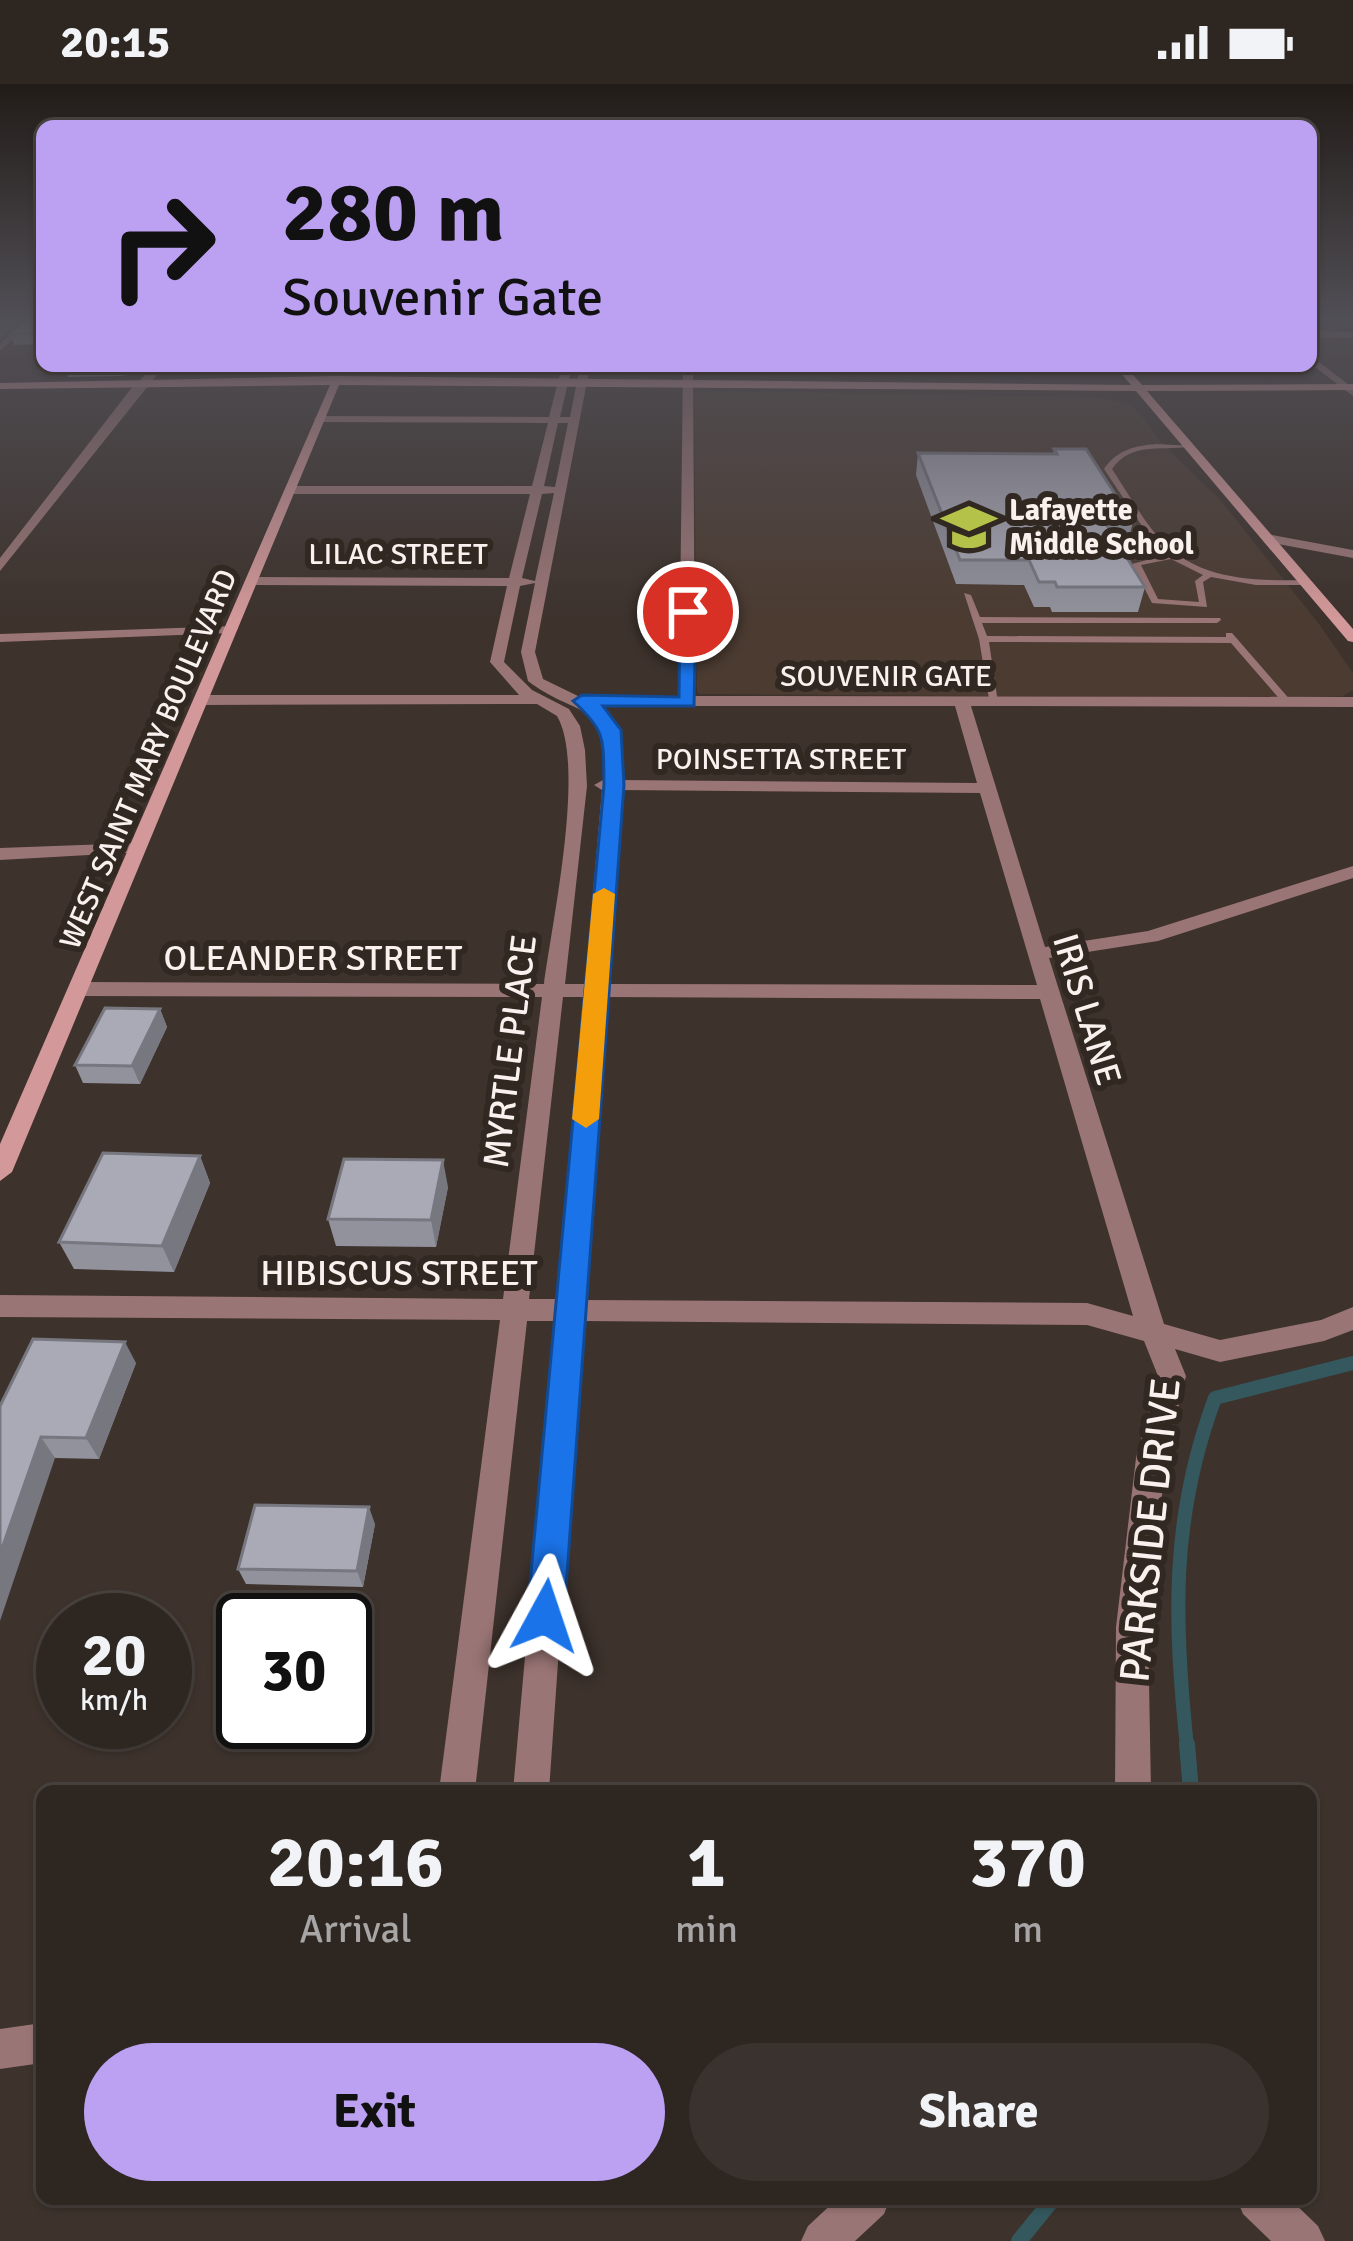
<!DOCTYPE html>
<style>
:root{--surface:#2e2621;--page:#3a322e;--text:#f1f3f6;--muted:#a7a5a5;--line:#49433f;--accent:#bca0f2}
body{margin:0;font-family:Signika,sans-serif;background:var(--page);color:var(--text);height:100vh;display:flex;flex-direction:column;font-size:45px;white-space:nowrap}
*{box-sizing:border-box;margin:0}
p{font-size:39px;color:var(--muted)}
.icon{flex:none;width:66px;height:66px;fill:none;stroke:currentColor;stroke-width:2;stroke-linecap:round;stroke-linejoin:round}
.map{position:relative;flex:1;overflow:hidden}
.details{position:absolute;left:36px;top:1701px;width:1281px;height:420px;display:flex;flex-direction:column;background:var(--surface);border-radius:18px;box-shadow:0 3px 9px #0004,0 0 0 3px var(--line)}
.details>*{flex:none}
.guide{position:absolute;left:36px;top:36px;width:1281px;height:252px;border-radius:18px;box-shadow:0 3px 9px #0004,0 0 0 3px var(--line);background:#bca0f2;color:#111;overflow:hidden}
.speed{position:absolute;left:36px;top:1509px;display:flex;gap:24px;font-size:60px;font-weight:700;text-align:center}
.speed>*{display:grid;place-content:center;width:156px;height:156px;border-radius:50%;background:var(--surface);box-shadow:0 3px 9px #0004,0 0 0 3px var(--line);line-height:1}
.speed small{font-size:30px;font-weight:400}
.speed .limit{border:6px solid #111;border-radius:18px;background:#fff;color:#111}
.pin{position:absolute;display:grid;place-items:center;width:102px;height:102px;color:#fff;margin:-51px;border:6px solid #fff;border-radius:50%;box-shadow:0 3px 12px #0007}
.me{position:absolute;width:132px;margin:-66px;rotate:5deg;stroke-linejoin:round;filter:drop-shadow(0 0 9px #0008)}
.turn{display:flex;align-items:center;gap:42px;height:252px;padding:0 48px;font-size:54px}
.turn .icon{width:156px;height:156px;stroke-width:2.5}
.turn b{display:block;font-size:84px;line-height:102px}
.eta{display:flex;justify-content:space-evenly;align-items:center;height:204px;text-align:center}
.eta b{font-size:72px;font-weight:700;line-height:84px}
.cta{display:flex;gap:24px;margin-top:auto;padding:24px 48px}
.cta a{flex:1;height:138px;border-radius:72px;background:var(--accent);color:#111;font-size:48px;font-weight:700;line-height:138px;text-align:center}
.cta a+a{background:var(--page);color:var(--text)}
.status{display:flex;justify-content:space-between;align-items:center;height:84px;padding:0 60px;background:var(--surface);direction:ltr}
.status svg{height:33px;fill:currentColor}
.map>svg:first-child{display:block}
.built{fill:#4b3b31}
.lines{fill:none;stroke-linecap:round;stroke-linejoin:round}
.stream-far1{stroke:#34585e;stroke-width:14}
.stream{stroke:#34585e;stroke-width:16}
.lane{fill:#9a7575;fill-rule:evenodd}
.street{fill:#9a7575;fill-rule:evenodd}
.secondary{fill:#d39899;fill-rule:evenodd}
.wall{fill:#92929d}
.shaded-wall{fill:#777780}
.building{fill:#aaaab7;stroke:#777780;stroke-width:3}
.route{fill:#1a73e8;stroke:#114b97;stroke-width:3}
.slow{fill:#f59e0b}
.labels{text-anchor:middle;stroke-width:12;stroke-linejoin:round;paint-order:stroke}
.far-poi-label{font-size:30px;font-weight:bold;fill:#f8f1ed;stroke:#322822;text-anchor:start}
.far-street-label{font-size:30px;fill:#f8f1ed;stroke:#322822}
.street-label{font-size:36px;fill:#f8f1ed;stroke:#322822}
.near-street-label{font-size:42px;fill:#f8f1ed;stroke:#322822}
</style>
<div class="status"><b>20:15</b><svg viewBox="0 0 49 12"><path d="M0 12V9h3v3zM5 12V6h3v6zM10 12V3h3v9zM15 12V0h3v12zM26 1h20v11H26zM47 4h2v5h-2z"/></svg></div>
<div class="map">
<svg width="1353" height="2157" viewBox="0 0 1353 2157">
<rect width="100%" height="100%" fill="#3d322c"/>
<!-- built -->
<path class="built" d="M698,307l399,6 36,8 29,38 59,58 98,123 34,49v17l-10,6 -80,2 -563,-4 -3,-2 -3,-298z"/>
<g class="lines">
<!-- stream-far1 -->
<path class="stream-far1" d="M1187,1663c-13,-125 -17,-228 28,-349l138,-35"/>
<!-- stream -->
<path class="stream" d="M1187,1660l4,47
M1019,2157l34,-42"/>
<!-- lane -->
<path class="lane" d="M1156,360l38,2c-28,6 -62,-6 -82,23 14,21 26,43 42,63 39,49 97,49 155,48l4,3 -1,2h-56l-45,-8 -8,5 4,25 -55,-4 -20,-39 34,-9 -24,-29 -38,-57c13,-19 30,-23 52,-25zM1171,475l32,16 -8,6 4,21 -41,-3 -17,-34z
M964,509l7,2 9,22 240,1 1,2 -4,3h-235l5,13 239,1v-4h6l60,69 -8,2 -53,-61 -242,-1 9,61 -8,2 -11,-66z"/>
<!-- street -->
<path class="street" d="M29,233h9l-38,34v-8z
M1311,247l42,1v6l-42,-1z
M1311,272l42,32v8l-42,-32z
M154,282h10l-164,205v-13l130,-168z
M562,282h10l-12,51h10l10,-51h10l-55,286 8,27 37,18 99,-1 4,-330h10l2,330 658,1v10l-382,-1 74,241 103,-16 205,-65v12l-195,63 -109,17 115,366 56,16 101,-20 32,-13v23l-29,11 -104,21 -45,-13 11,27 -20,82 -18,169 3,164h-36l1,-164 20,-169 22,-82 -14,-35 -57,-16 -505,-4 -33,470h-36l42,-470h-28l-52,470h-36l61,-471 -500,-3v-22l503,4 39,-302 -462,-1 -10,-7 10,-7 464,2c8,-61 42,-219 13,-268l-20,-12 -335,1 -8,-5 8,-5h317l-29,-33 17,-76 -254,-1 -7,-4 7,-4 256,1 21,-84h-237l-6,-4 6,-4h239l16,-63 -229,-1 -5,-3 5,-3 230,1zM558,339h10l-13,64 -11,-1zM554,409l-19,88 -13,-3 20,-84zM535,499l-14,69 7,29c51,39 82,16 75,99l-9,5 8,5 -17,194h-20l22,-198 -2,-36 -5,-24 -11,-17 -37,-19 -28,-28 16,-76zM598,622h357l22,77 -357,-3c1,-27 4,-59 -22,-74zM619,706l361,3 57,192 -432,-1zM563,913h20l-26,302h-28zM604,913l436,2 93,317 -46,-13 -504,-3z
M1272,451l81,15v8l-85,-16v-6z
M236,542l2,3 -7,4 -231,9v-8z
M136,759l6,1v8l-142,8v-12z
M42,1939v40l-42,6v-40z
M837,2115h53l-6,15 -29,27h-54l7,-15z
M1237,2115h53l28,27 7,15h-54l-28,-27z"/>
<!-- secondary -->
<path class="secondary" d="M1115,282h10l17,19 211,-1v6l-206,1 206,238v13l-5,-1 -212,-250 -797,-6 -327,787 -12,9v-37l330,-759 -330,4v-6l337,-7 794,9z"/>
</g>
<!-- wall -->
<path class="wall" d="M42,233v27l-28,1 -4,-11z
M65,282h84l-7,6 -20,4 -54,1z
M164,282h39l-3,5 -35,1z
M1054,365l79,73 -6,24h-8l26,41 -7,25h-86l-2,-5h-16l-10,-22 -68,-1 -40,-109 2,-22 135,1z
M160,925l7,18 -27,57 -57,-1 -8,-18z
M200,1072l10,27 -36,89 -100,-3 -15,-27z
M448,1103l-12,60 -100,-1 -8,-27z
M136,1279l-37,96 -44,-1 -55,-52z
M375,1440l-12,63 -117,-3 -8,-15z"/>
<!-- shaded-wall -->
<path class="shaded-wall" d="M10,233h13l-23,23v-13z
M120,282h29l-7,6 -20,4z
M160,925l7,18 -27,57 -8,-18z
M200,1072l10,27 -36,89 -12,-26z
M443,1076l5,27 -12,60 -5,-27z
M125,1258l11,21 -37,96 -13,-21z
M41,1353l14,21 -55,163v-67z
M369,1423l6,17 -12,63 -6,-16z"/>
<!-- building -->
<path class="building" d="M0,233h10l-10,10z
M30,233h12v17h-32z
M1054,365h32l47,73h-28l40,65h-88l-2,-5h-16l-10,-22h-69l-42,-107 139,1z
M105,924l55,1 -28,57 -57,-1z
M103,1069l97,3 -38,90 -103,-4z
M344,1075l99,1 -12,60 -103,-1z
M33,1255l92,3 -39,96 -45,-1 -41,117v-148z
M255,1421l114,2 -12,64 -119,-2z"/>
<!-- sky -->
<linearGradient id="sky" x2="0" y2="1"><stop stop-color="#221c18"/><stop offset="0.44" stop-color="#514f56"/><stop offset="1" stop-color="#514f56" stop-opacity="0"/></linearGradient>
<rect width="1353" height="535" fill="url(#sky)"/>
<!-- route -->
<path class="route" d="M688,523l8,5 -2,94h-91l18,24 3,55 -60,831 -6,12 -13,6 -13,-6 -5,-12 77,-831c-1,-46 3,-53 -31,-84l9,-6 97,2 1,-85z"/>
<!-- slow -->
<path class="slow" d="M604,804l11,6 -16,225 -13,9 -14,-9 21,-225z"/>
<!-- icons -->
<defs>
<symbol id="school-bare" viewBox="-9 -9 18 18"><path d="M0-5L7-2L0 1L-7-2ZM-4 1L0 2.5L4 1V4Q0 6-4 4Z" fill="#b5c24a" stroke="#322822" stroke-width="2.5" paint-order="stroke"/></symbol>
</defs>
<g fill-rule="evenodd">
<use href="#school-bare" x="931" y="405" width="76" height="76"/>
</g>
<g class="labels">
<!-- far-poi labels -->
<g class="far-poi-label">
<text x="1009" y="436">Lafayette<tspan x="1009" dy="34">Middle School</tspan></text>
</g>
<!-- far-street labels -->
<g class="far-street-label">
<text x="398" y="480">LILAC STREET</text>
<text x="886" y="602">SOUVENIR GATE</text>
<text transform="translate(148 675) rotate(-67)" y="10">WEST SAINT MARY BOULEVARD</text>
<text x="781" y="685">POINSETTA STREET</text>
</g>
<!-- street labels -->
<g class="street-label">
<text x="313" y="886">OLEANDER STREET</text>
<text transform="translate(1088 925) rotate(73)" y="13">IRIS LANE</text>
<text transform="translate(509 967) rotate(-83)" y="13">MYRTLE PLACE</text>
<text x="399" y="1201">HIBISCUS STREET</text>
</g>
<!-- near-street labels -->
<g class="near-street-label">
<text transform="translate(1149 1446) rotate(-84)" y="15">PARKSIDE DRIVE</text>
</g>
</g>
</svg>
<div class="speed"><div>20<small>km/h</small></div><div class="limit">30</div></div>
<div class="pin" style="left:688px;top:528px;background:#d93025"><svg class="icon" aria-label="arrive" viewBox="0 0 24 24"><path d="M6 21V4h12l-3 4 3 4H6"/></svg></div>
<svg class="me" style="left:545px;top:1532px" viewBox="-20 -20 40 40"><path d="M0-17L14 15 0 8-14 15z" fill="#1a73e8" stroke="#fff" stroke-width="4"/></svg>
<div class="guide">
<div class="turn"><svg class="icon" aria-label="right" viewBox="0 0 24 24"><path d="M7 20v-9h11M14 6l5 5-5 5"/></svg><div><b>280 m</b>Souvenir Gate</div></div>
</div>
<section class="details">
<div class="eta">
<div><b>20:16</b><p>Arrival</p></div>
<div><b>1</b><p>min</p></div>
<div><b>370</b><p>m</p></div>
</div>
<div class="cta"><a>Exit</a><a>Share</a></div>
</section>
</div>
